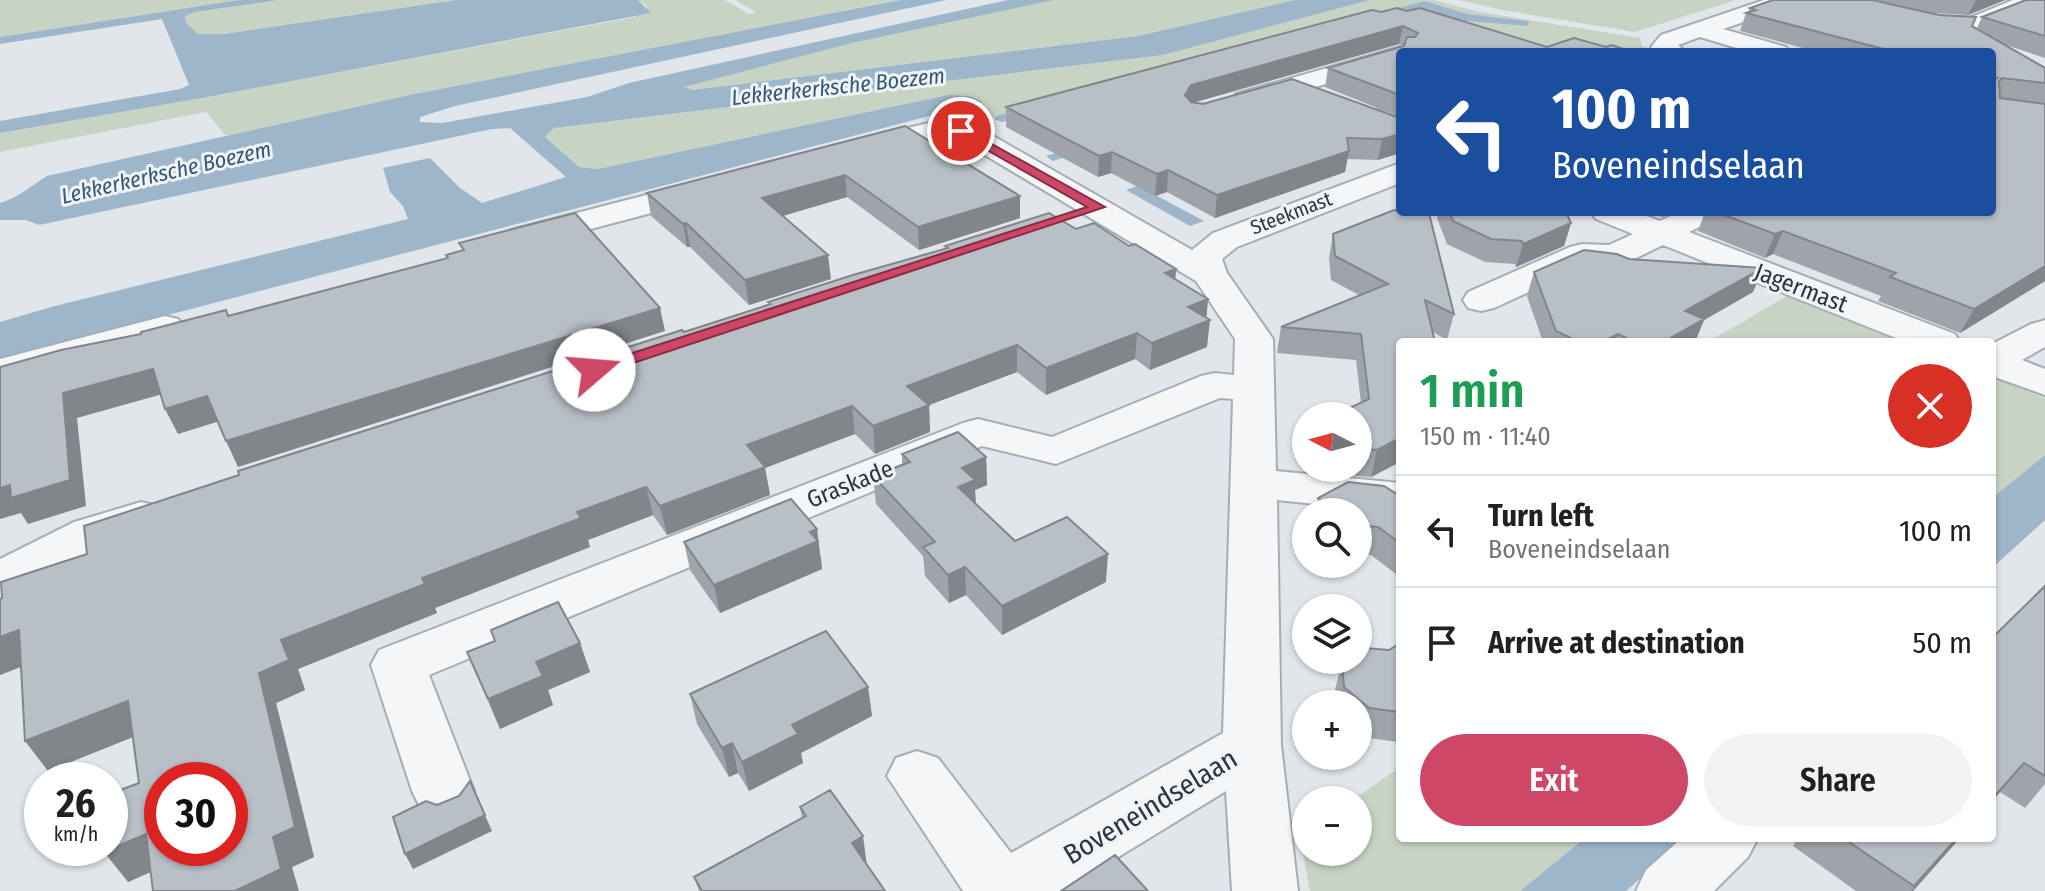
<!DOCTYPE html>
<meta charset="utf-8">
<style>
:root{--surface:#fff;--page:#f2f2f2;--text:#202124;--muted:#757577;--line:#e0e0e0;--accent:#ce4766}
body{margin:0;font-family:"Fira Sans Condensed",sans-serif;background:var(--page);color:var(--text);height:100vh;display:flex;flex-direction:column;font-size:30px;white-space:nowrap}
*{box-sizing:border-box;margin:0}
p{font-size:26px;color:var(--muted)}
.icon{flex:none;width:44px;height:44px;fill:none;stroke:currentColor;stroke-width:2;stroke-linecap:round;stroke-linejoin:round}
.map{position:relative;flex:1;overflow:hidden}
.side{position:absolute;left:1396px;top:338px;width:600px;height:504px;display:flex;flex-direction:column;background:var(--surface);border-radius:8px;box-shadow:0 2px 6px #0004}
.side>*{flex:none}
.top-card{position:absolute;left:1396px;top:48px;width:600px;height:168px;border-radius:8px;box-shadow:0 2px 6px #0004;background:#1a4fa0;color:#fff;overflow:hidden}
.needle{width:52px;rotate:276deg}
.buttons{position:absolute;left:1292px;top:402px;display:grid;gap:16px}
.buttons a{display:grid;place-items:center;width:80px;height:80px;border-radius:50%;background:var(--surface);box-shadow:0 2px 6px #0004;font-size:40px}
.speed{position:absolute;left:24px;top:762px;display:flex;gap:16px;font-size:40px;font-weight:700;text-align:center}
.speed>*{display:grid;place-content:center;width:104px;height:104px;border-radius:50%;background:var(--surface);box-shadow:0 2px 6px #0004;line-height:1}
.speed small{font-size:20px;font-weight:400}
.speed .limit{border:12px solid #d22;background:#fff;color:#111}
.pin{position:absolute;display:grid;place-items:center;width:68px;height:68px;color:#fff;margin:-34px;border:4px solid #fff;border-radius:50%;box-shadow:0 2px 8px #0007}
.me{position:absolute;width:88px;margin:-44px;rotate:72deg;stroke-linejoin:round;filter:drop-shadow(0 0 6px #0008)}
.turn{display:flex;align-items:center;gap:28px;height:168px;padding:0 24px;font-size:36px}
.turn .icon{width:104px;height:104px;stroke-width:2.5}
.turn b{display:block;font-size:56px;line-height:68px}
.round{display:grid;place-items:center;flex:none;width:84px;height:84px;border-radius:42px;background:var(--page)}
.headline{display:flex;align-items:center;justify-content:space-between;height:136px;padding:0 24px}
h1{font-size:48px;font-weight:600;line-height:60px;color:#1e9e55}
.cta{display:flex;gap:16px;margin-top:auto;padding:16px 24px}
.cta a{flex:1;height:92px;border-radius:48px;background:var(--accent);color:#fff;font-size:32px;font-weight:600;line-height:92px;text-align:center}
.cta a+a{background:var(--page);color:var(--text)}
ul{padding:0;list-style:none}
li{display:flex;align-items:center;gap:24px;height:112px;padding:0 24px;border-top:2px solid var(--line)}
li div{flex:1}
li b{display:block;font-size:30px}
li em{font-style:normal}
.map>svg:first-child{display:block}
.green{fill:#c8d4c3}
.water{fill:#9db6ca}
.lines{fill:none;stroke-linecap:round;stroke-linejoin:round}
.minor-casing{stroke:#a6adb4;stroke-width:4}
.minor{fill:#f4f6f8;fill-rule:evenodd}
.wall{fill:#9fa4ab}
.shaded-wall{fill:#82868b}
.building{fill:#b9bfc7;stroke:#82868b;stroke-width:2;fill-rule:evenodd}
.route{fill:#ce4766;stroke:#862e42;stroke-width:2}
.labels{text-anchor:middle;stroke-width:6;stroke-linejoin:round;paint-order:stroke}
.far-street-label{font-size:20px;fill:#2a3442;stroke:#f1f4f7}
.far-water-label{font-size:22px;font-style:italic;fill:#335776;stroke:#f1f4f7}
.street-label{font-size:24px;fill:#2a3442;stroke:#f1f4f7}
.near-street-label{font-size:28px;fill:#2a3442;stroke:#f1f4f7}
</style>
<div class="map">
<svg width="2045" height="891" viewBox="0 0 2045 891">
<rect width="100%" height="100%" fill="#e1e6ea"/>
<!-- green -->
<path class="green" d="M0,0h239l-239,37z
M279,0h177l-232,34h-27l-11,-11 -1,-7 10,-4z
M638,0h87l24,14 7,-2 -21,-12h166l-487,94 -188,42 -20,-24 -206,40v-19l202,-35 433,-81 12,-11z
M1054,0h241l-157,36 -447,54 -9,-3 170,-44z
M1370,0h64l45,12 161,26 2,8 16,6h-113l-80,-30 23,-1 39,5 1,-5 -60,-7 -43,-13 -429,115 -36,12 -21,-14 42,-12 -11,-6 -22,-1 -350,74 -19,-2 -34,-30 9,-9 609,-73z
M1459,0h277l-101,32 -133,-22z
M1787,296l117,46h-196z
M1992,377l53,21v57l-53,43z
M1400,767v71h185l-65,53h-210l-10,-54 6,-4v19h52v-52h-5z"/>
<!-- water -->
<path class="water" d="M239,0h40l-84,12 -10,4 1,7 12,11h26l232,-34h182l13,13 -449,85 -202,35v-12l180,-32 9,-4 -27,-66 -162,25v-7z
M901,0h45l-491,106 -35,11v5l22,1 145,-26 42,-14 379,-83h46l-202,43 -168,44 8,3 446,-54 157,-36h75l-207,55 -609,73 -9,9 34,30 19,2 350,-74 22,1 13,6 -983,257v-37l55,-16 353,-87 -5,-13 -13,-14 -7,-24 47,-10 30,30 22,15 84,-26 -56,-49 -18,1 -453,96 -13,-5h-26v-17c20,-6 32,-18 47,-27l367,-82z
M1425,1l43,13 61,7 -1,5 -113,-9 -339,88 126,58 198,-62v7l-250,84 54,29 -14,5 -64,-36 53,-19 -62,-31 -64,21 -7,-5 68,-21 -57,-30 -55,17 -8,-3 2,-3z
M2045,455v65l-53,48v-70z
M1585,838h101l-60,53h-106z"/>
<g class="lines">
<defs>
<path id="minor" d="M1764,0h33l-3,5 -71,24 63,18 3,5h-39l-50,-15 -22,8 8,7h-32l-3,-5 10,-12z
M1824,0h39l69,16 37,2 44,-18h30l-3,5 -68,27 -40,-2 -105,-25z
M1400,47l11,5h-11v10l-155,46 -9,-2 -4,-6 4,-6z
M937,121l44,8 211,121 21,-17 187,-70v20l-163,64 -15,12 5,14 46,66 3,132 124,12v30l-123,-13 4,245 17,146h-66l-6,-100 -163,100h-100l-76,-115 9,-18 21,-7 21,7 73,95 212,-120 10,-334 -13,-1 -164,66 -74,-18 -553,229 45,116 -9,18 -22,8 -22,-8 -9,-18 -41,-126 8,-15 584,-227 15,-4 74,18 149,-61 14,-3 19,2 1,-36 -39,-58 -233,-139 -26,-5 -77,20 -10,-3 -5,-6 5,-6z
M708,179l11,2 5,7 -5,7 -196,52 -12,-3 -5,-7 5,-7z
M1591,212h45l24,9 19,-9h42l-5,7 -27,13 266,102 5,8h-54l-243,-97 -37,18 -12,3 -27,-1 -93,43 -13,3 -13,-3 -5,-8 5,-8 102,-45 12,-3 27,1 24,-11 -37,-15z
M165,316l13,3 6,8 -6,8 -178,48v-24z
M2045,320v27l-23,13 23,9v26l-53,-19v-32l39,-20z
M141,502l17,4 7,11c-12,18 -35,19 -54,26 -39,15 -71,43 -111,55v-39l74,-37z
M1682,838h76l-10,19 -34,34h-78l10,-21z"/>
</defs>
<!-- minor casing -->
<use href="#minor" class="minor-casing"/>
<!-- minor -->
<use href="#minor" class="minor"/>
</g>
<!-- wall -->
<path class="wall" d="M1876,0h129l-37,15 -36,-2z
M2045,0v58l-39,-13 39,38v198l-85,52 -82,-32 3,-5 -108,-42 -8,4 -67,-27 7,-19h287v-160h-174l-78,-21 6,-18 2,-1 2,-4 222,18 5,2 5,-11z
M1381,12l166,35h59l26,5h-232v65l-75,-30 3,-19 76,-22 -5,-2 -204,58 205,16v35l-22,7 -31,-1 -2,13 -130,46 -48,-26 -12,4 -44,-23 -13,4 -92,-50v-20z
M905,126l115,92 -101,32 -72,-53 -64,19 48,63 -82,26 -59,-58h-3l-36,-31 -4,-23z
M1439,212h127l5,11 -7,23 -48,21 -1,-3 -30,-2 -38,-18 -10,-26z
M1649,212h23l-10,5z
M1076,229l53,17 47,23 -1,10 33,20 -2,19 1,29 -57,23 -15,-11 -89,36 -29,-23 -88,33 1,27 -55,22 -20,-20 -34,12 -56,22 5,27 -103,40 -14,-20 -65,25 2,7 -155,61 2,5 -139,56 7,21 -29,13 38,154 -22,10 -142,5 -22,10 11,-99 -6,-46 -85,34 -27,-104 -21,8v-76l87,-45 597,-222 85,-27 -1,-3 177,-53v-3z
M1333,234l121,80 -7,26 -14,-8 -33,130 -29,15 -27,-2 -10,-7h24v-52l3,-13 -5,-43 -79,-7 4,-26 78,-32 -28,-15 -2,-22z
M1629,259l134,9 -10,24 -49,28 -9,22h-152l-16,-46 7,-24z
M902,454l84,3 1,28 -12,5 1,14 39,37 91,41 -104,53 -36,-40 -17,8 -24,-27 -2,-20 -47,-52 -3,-28 29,-12z
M1400,496v81l-29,-22 -13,-2v-41h-43l3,-14z
M684,542l137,15 1,12 -102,44 -30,-43z
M2045,586v198l-20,24 -25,-16z
M580,643l10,29 -42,18 5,15 -53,24 -33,-77z
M1400,643v97l-2,2 -36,-5 -4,-3v-30h-22l-1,-14 7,-29 47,-11z
M868,687l4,29 -71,37 2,10 -54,28 -11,-18 -9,4 -32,-53 -7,-30z
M800,807l85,84h-186l-5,-14 108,-59z
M1798,838h162l-47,53h-57l-63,-45z"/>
<!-- shaded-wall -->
<path class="shaded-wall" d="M1976,0h29l-37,15z
M1403,26l-4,18 -210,60 -4,-9 6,-10z
M1400,134v19l-22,7 4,-21z
M1349,151l-4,21 -130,46 2,-23z
M1112,152l-1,21 -13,4 1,-21z
M1168,170l-1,22 -12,4 2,-22z
M845,175l2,22 -82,24 -3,-23z
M1020,196v22l-101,32 -1,-23z
M1663,212h9l-10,5z
M686,223l4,24h-3l-4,-23z
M1571,223l-7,23 -48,21 7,-23z
M1783,231l-10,23 -8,4 10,-24z
M828,255l3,24 -82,26 -4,-25z
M2045,266v15l-85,52 14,-24z
M1763,268l-10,24 -49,28 -9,22h-32l22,-31z
M1176,269l-2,25 -9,-21z
M1208,299l-2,23 4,-2 -3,27 -57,23 2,-27 36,-36z
M660,308l5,23 -427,136 -12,-26z
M1137,333l-2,26 -89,36v-27z
M1618,334l-3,8h-13z
M1017,345v27l-88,33 1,27 -55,22 -2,-28 34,-40z
M153,369l13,24 -89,25 9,88 -58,18 -7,-11 -21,6v-31l10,-3 53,-92z
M207,396l13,25 -42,13 -13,-25z
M852,406l3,28 -90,34 5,27 -103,40 -7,-29 87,-61z
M1400,438v24l-29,15 6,-27z
M986,457l1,28 -12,5 1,17 -18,-20 4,-19z
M646,487l7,28 -65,25 2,7 -155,61 2,5 -139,56 7,21 -29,13 38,154 -22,10 7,24h-64l24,-218 22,-33 296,-128z
M817,529l5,40 -102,44 -6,-28z
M1108,554l-2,28 -104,53v-29z
M965,567l1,28 -17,8 -1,-28z
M19,630l21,29 -40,16v-38z
M580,643l10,29 -42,18 5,15 -53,24 -12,-30 48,-37z
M868,687l4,29 -71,37 2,10 -54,28 -7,-29 50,-37z
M128,701l20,30 -100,40 -23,-30z
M732,743l6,30 -9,4 -7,-29z
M2024,763l-24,29 -8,9v-2z
M470,781l22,50 -79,38 -8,-15 80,-39z
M146,834l23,30 -41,18 -24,-30z
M863,836l4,30 -15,-23z
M1957,838h3l-47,53h-2z"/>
<!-- building -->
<path class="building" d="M1773,0h99l67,15 37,2 -4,9 73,42v15l-43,-5 -3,3 1,17 45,6v162l-71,43 -84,-32 6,-4 -113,-42 -8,3 -59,-22h276v-131l5,-3 -5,-1v-25h-97l-149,-39 10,-3 -6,-2z
M2026,0h19v36l-63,-19z
M1397,8l10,3 13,-3 127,39 27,-9 32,9 6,-2 20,7h-232v43l-72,-27 76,-22 3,-9h8l3,-4 -15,-7 -212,59 -6,10 6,7 12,2 89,-25 108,39v16l-18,5 -35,-1 2,13 -132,44 -49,-25 -11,4 -45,-22 -13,4 -93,-49 366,-97 9,2z
M905,126l115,70 -102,31 -73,-52 -83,23 66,57 -83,25 -59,-57 -3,1 -36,-31z
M1394,210l6,1v1l29,1 25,101 -29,-14 10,42h-35v96l-23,12 -19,-2v-32h-25l36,-17 -8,-65 -80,-7 107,-43 -53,-28 -2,-22z
M1449,212h117l5,11 -48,21 -1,-3 -31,-2 -38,-18z
M575,213l85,95 -434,133 -19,-45 -42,13 -12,-40 -90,24 7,87 -59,18 -1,-13 -10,3v-121l61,-17 80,-16v-2l85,-22 2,6 220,-58 -2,-3 18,-5 -5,-7z
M1049,213l27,16 18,-6 35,23 6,-2 41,25 -11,4 43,26 -20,8 22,13 -58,23 -15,-10 -91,35 -29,-23 -110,41 22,19 -56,21 -21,-20 -105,39 18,22 -105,39 -14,-19 -69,25 4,6 -159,60 3,6 -144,56 8,20 -30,13 36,154 -22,10 8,32 -46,22h-82l-7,-57 -42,18 -1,-4h7v-54l29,-11 -11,-82 -103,40 -6,-111 -19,7v-38l2,-1 -1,-16 86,-28 -3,-28 155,-51 -1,-4 444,-141 2,2 87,-28 -3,-2 85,-27 95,-27 -3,-2zM162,780h68v68h-68z
M1584,250l33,4 12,5 134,9 -78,43 19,8 -41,23h-28l-17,-8 -16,8 -25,-1 -21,-10 -22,-59z
M958,432l28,25 -24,11 13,12 -17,7 57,54 52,-24 41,37 -106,52 -37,-39 -17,8 -25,-28 12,-5 -62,-66 37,-14 -8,-8z
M1348,482l36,4 16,10v47l-22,-16 -20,-2v-13h-20l-20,-14z
M791,499l26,30 -7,3 8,9 -104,44 -30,-43z
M2045,586v190l-21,-13 -32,36v-161z
M558,602l22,41 -44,19 7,14 -55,23 -21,-47 28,-11 -4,-11z
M826,631l42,56 -76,38 6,9 -56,28 -10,-19 -10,5 -32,-54z
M1400,643v69l-31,-4 -25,-21 -2,-26 16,-1v-8l7,-4 24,2z
M470,781l15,34 -80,39 -12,-37 33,-16 11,4 22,-9z
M830,790l33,46 -11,7 33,48h-183l-8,-14 112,-61 -6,-9z
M1843,838h114l-43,48z
M1115,855l33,36h-87z"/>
<!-- route -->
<path class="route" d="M957,129h8l140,78 -505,167h-11l-3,-4 3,-3 498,-160 -130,-74z"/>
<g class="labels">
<!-- far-street labels -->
<g class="far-street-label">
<text transform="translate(1291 213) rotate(-21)" y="7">Steekmast</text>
</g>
<!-- far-water labels -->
<g class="far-water-label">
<text transform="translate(838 86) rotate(-6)" y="8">Lekkerkerksche Boezem</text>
<text transform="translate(166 172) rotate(-13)" y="8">Lekkerkerksche Boezem</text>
</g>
<!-- street labels -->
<g class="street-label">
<text transform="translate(1801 288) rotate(21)" y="8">Jagermast</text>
<text transform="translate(850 484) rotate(-22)" y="8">Graskade</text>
</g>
<!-- near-street labels -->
<g class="near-street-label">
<text transform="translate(1150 806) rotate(-31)" y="10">Boveneindselaan</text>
</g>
</g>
</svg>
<div class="buttons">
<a><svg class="needle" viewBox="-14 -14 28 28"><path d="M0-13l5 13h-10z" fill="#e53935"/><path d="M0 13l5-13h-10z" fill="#757577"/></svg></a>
<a><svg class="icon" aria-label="search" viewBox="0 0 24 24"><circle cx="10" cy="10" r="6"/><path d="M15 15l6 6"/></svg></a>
<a><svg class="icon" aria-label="layers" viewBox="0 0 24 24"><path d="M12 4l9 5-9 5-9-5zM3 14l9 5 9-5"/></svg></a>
<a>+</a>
<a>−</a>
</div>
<div class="speed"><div>26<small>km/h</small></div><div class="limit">30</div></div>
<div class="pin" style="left:961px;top:131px;background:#d93025"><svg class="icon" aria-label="arrive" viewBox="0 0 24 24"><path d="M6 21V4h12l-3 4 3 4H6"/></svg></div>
<svg class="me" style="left:594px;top:370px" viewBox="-20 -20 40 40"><circle r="19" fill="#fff"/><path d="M0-13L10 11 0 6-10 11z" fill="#ce4766"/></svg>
<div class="top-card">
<div class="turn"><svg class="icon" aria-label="left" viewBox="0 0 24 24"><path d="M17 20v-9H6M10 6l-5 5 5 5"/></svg><div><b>100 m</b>Boveneindselaan</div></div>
</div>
<section class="side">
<div class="headline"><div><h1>1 min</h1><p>150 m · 11:40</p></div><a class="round" style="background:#d93025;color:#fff"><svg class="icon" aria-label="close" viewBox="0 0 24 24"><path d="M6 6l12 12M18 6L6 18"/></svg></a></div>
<ul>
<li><svg class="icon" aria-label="left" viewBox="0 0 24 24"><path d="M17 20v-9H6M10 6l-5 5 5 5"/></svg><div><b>Turn left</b><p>Boveneindselaan</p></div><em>100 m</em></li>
<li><svg class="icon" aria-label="arrive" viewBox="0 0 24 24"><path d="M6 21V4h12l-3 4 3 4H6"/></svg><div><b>Arrive at destination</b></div><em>50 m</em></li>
</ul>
<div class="cta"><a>Exit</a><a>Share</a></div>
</section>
</div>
